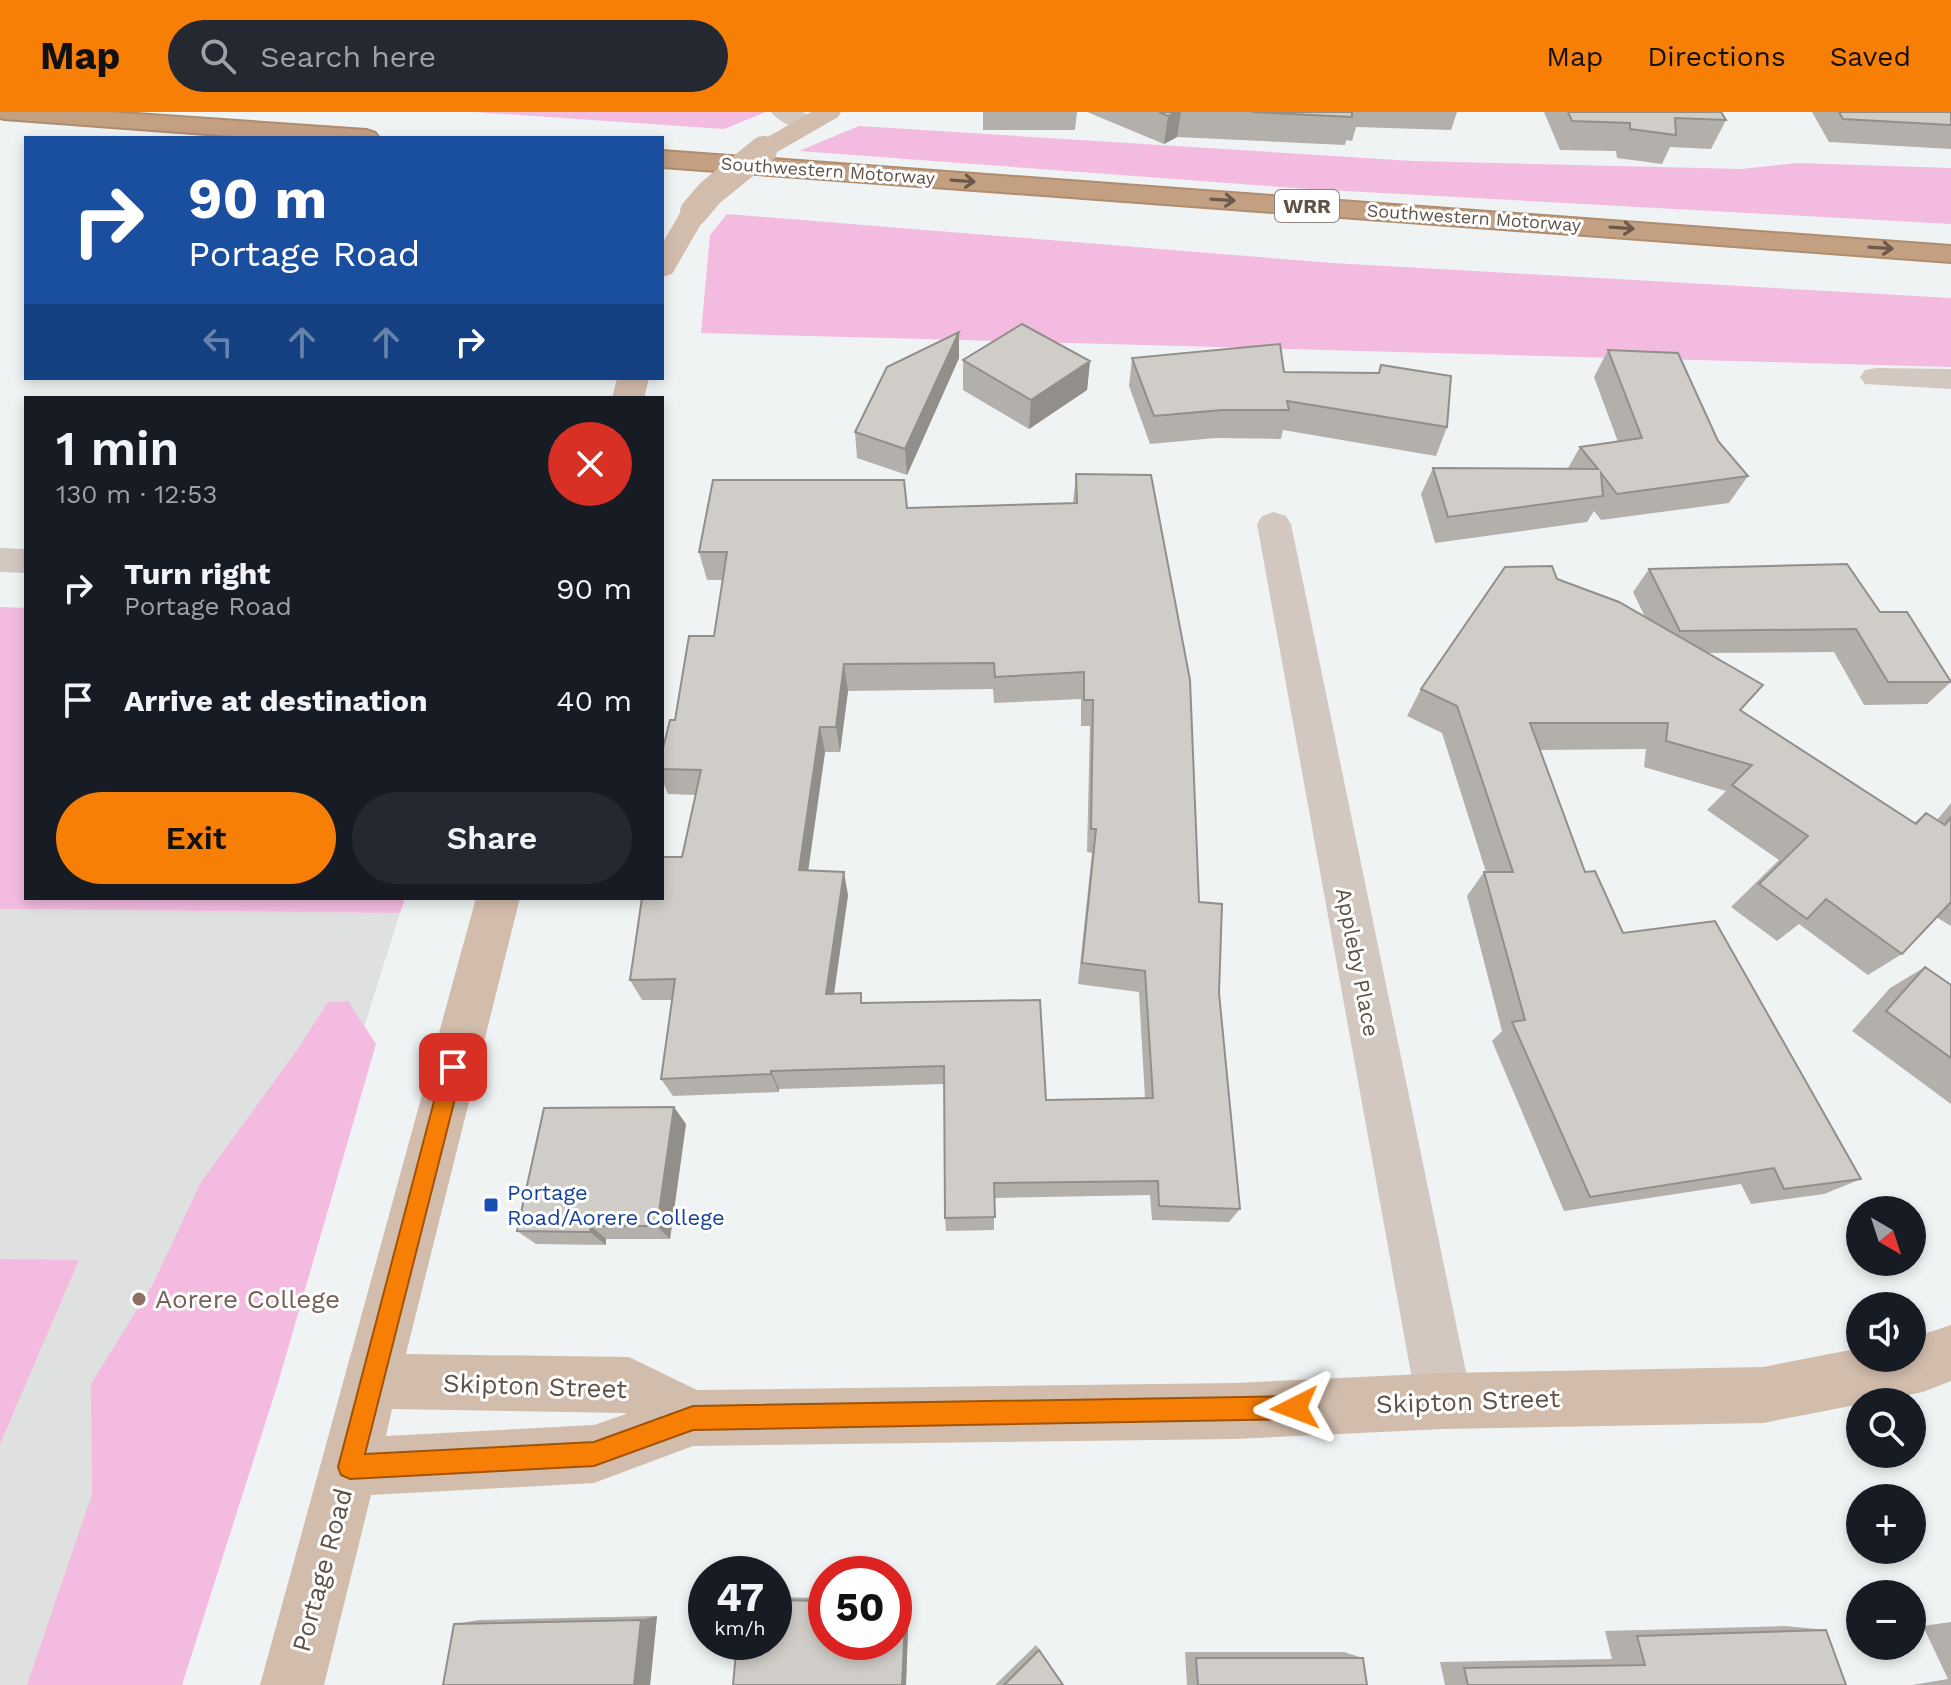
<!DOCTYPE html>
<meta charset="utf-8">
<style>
:root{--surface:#171b24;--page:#242831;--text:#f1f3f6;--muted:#9ea1a6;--accent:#f77f06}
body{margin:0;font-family:"Work Sans",sans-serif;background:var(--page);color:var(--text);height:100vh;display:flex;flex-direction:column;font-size:30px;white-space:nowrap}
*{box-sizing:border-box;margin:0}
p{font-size:26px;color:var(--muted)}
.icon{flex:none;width:44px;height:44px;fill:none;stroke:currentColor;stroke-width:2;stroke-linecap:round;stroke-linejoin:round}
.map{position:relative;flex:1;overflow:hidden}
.drawer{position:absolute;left:24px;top:284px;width:640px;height:504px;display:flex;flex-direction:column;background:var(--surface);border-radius:0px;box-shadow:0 4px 12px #0003}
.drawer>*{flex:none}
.hud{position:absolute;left:24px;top:24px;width:640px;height:244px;border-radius:0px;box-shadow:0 4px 12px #0003;background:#1a4fa0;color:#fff;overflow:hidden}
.needle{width:52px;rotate:141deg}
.controls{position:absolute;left:1846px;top:1084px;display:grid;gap:16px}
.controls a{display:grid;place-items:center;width:80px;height:80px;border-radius:50%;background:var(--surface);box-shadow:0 4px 12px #0003;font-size:40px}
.speed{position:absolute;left:688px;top:1444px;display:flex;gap:16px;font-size:40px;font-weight:700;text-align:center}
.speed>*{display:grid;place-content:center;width:104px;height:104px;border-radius:50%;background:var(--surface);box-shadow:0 4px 12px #0003;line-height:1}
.speed small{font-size:20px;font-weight:400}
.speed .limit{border:12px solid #d22;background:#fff;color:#111}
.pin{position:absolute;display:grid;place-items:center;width:68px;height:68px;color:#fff;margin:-34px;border-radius:16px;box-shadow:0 4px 12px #0006}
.me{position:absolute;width:88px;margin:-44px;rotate:267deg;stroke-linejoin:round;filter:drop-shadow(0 0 6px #0008)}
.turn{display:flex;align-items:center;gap:28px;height:168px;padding:0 32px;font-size:36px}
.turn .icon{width:104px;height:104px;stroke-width:2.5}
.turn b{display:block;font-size:56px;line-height:68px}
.lanes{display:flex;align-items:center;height:76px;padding:0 32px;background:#0003;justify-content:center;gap:40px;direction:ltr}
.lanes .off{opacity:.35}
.round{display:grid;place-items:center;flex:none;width:84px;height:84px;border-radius:42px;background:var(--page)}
.summary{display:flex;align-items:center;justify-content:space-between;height:136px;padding:0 32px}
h1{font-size:48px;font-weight:600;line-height:60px}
.action{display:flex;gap:16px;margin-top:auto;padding:16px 32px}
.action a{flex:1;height:92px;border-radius:48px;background:var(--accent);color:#111;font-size:32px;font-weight:600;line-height:92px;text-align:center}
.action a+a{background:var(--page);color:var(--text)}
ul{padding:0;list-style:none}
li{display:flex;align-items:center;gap:24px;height:112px;padding:0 32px}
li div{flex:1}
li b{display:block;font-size:30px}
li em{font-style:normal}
header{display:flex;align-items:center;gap:48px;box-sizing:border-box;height:112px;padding:0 40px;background:var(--accent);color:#111}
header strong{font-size:38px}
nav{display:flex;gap:44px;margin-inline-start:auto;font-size:28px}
.search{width:560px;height:72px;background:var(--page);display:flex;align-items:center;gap:20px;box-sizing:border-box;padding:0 28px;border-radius:44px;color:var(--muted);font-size:30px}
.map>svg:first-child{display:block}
.education{fill:#dfe1e1}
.green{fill:#f4bbe1}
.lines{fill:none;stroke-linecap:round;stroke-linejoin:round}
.highway-casing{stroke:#b08c6e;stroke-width:4}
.minor{fill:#d3c8bf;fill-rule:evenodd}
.major{fill:#d2bdad;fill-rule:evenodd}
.highway{fill:#c4a083;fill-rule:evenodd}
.major-bridge{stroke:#d2bdad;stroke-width:28}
.wall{fill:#b3afab;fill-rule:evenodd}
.shaded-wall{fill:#928f8b}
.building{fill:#d0ccc7;stroke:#928f8b;stroke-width:2;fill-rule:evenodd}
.oneway{stroke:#6a594c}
.route{fill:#f77f06;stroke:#a15304;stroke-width:2}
.transit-dot{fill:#1a4fb4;stroke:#fff;stroke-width:3}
.education-dot{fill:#8d6e63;stroke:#fff;stroke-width:3}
.labels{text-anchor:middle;stroke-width:6;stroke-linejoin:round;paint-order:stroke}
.far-street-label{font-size:18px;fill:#605146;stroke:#fff}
.shield{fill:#fff;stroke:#90857e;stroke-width:2}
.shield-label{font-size:20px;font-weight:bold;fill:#605146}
.street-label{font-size:22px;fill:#605146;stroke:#fff}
.transit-label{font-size:22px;fill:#164399;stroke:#fff;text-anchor:start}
.near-education-label{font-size:26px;fill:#785e54;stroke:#fff;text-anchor:start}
.near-street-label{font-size:26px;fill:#605146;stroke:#fff}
</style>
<header>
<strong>Map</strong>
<div class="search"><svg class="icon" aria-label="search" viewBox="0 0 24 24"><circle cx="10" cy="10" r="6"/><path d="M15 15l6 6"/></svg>Search here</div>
<nav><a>Map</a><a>Directions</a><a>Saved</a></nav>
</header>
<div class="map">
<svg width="1951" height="1573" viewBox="0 0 1951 1573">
<rect width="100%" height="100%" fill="#f0f3f3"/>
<!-- education -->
<path class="education" d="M0,797l400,4 -244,772h-156z"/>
<!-- green -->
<path class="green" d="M473,0h293l-42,17z
M859,14l555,35 328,8 55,-6 154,5v56l-643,-35 -509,-38z
M727,102l606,49 618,35v69l-1250,-34 9,-98z
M0,495l26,1v290h379l-5,15 -400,-4z
M348,889l28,43 -98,339 -96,302h-155l65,-191 -1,-110 62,-100 48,-102 96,-132 31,-48z
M0,1147l79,1 -79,184z"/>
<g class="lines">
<defs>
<path id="highway" d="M0,0h108l258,18 9,3 4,5h-118l-257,-19 -4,-1z
M662,39l1289,95v16l-1289,-95z"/>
</defs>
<!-- highway casing -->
<use href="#highway" class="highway-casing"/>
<!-- minor -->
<path class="minor" d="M771,0h32l16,11 -3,5c-15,4 -36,-4 -45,-16z
M1876,256l75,1v20l-86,-5 -5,-7 5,-7z
M1274,400l12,4 5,8 181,877 -8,20 -20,8 -20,-8 -8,-20 -159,-877 5,-8z
M0,436l26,1v24l-26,-1z"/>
<!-- major -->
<path class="major" d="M811,0h30l-3,5 -66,38h-18l-4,-5 4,-5z
M694,92l10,2 4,6 -36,62 -10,3v-33l22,-38z
M617,266h32l-5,20h-32z
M476,786h44l-114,456 223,3 68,33 539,-7 208,-10 319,-6 97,-19v10h52v-20l39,-13v56l-28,11 -160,31 -319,6 -208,10 -543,7 -99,37 -223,12 -47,190h-64zM392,1297l233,4 1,1 -32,11 -208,11z"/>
<!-- highway -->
<use href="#highway" class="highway"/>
<!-- major-bridge -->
<path class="major-bridge" d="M694,100l16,-19 53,-43"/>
</g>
<!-- wall -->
<path class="wall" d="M983,0h94l-2,18h-92z
M1087,0h370l-6,18 -95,-3 -4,14 -6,-1 -1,5 -168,-8 -13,7z
M1544,0h177l5,8 -15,29 -41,-2 -8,17 -45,-6 -1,-7 -56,-1z
M1812,0h139v37l-122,-7z
M1608,238l110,91 30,35 -19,27 -128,17 -7,-9 -7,11 -152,21 -14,-49 12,-26h135l12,-21 38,-5 -24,-65z
M959,246l-52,117 -50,-17 -2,-26z
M1132,246l152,14 94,1 3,-8 66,62 -11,29 -153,-26 -2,9 -65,-1 -66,6 -21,-58z
M963,248l127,1 -3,29 -58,39 -66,-39z
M1076,362l123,428 20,91 21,216 -11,13 -77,-2 -2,-25 -156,3v32l-48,1 -1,-13 -1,-134 -165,5v3l-106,4 -12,-17 11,-79h-30l-12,-20 52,-123 14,-62 -28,-1 -6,-14v-28l52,-116 9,-56h-16l-8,-28 208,-44 166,-5zM993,577l1,14 87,-4v27h9l-3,126 5,1 -14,131 61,8 6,107 -99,1 -183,-97 -29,-9 14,-99 -40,-25 17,-118h15l8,-61z
M1649,457l231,43 71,68v2l-24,22 -63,1 -30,-53 -127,1 33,58 174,112 12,-10 11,7 14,-17v123l-15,-9 -34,37 -34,21 -69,-51 -22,17 -46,-34 48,-47 -72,-50 19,-19 -82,-24 2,-18 -106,1 45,122 38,61 238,246 -37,15 -73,10 -10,-20 -177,27 -72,-170 10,-10 -35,-135 17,-24h2l-44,-139 -35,-17 14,-27 136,-110 88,38 -12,-25z
M1925,855l26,18v119l-99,-73 38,-43z
M686,1012l-16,115h-64v6l-70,-1 -19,-13z
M774,1485l52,1v44h68v-44h15l-3,87h-173l41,-43z
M657,1504l-7,69 -196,-61 25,-4z
M1951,1510v63h-39l36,-6 -25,-53z
M1785,1514l41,4 20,55h-401l-5,-23 172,-3 -7,-28z
M1036,1533l28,40h-69z
M1185,1540h159l19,6 4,27h-180z"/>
<!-- shaded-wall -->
<path class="shaded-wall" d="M1175,0h6l-4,25 -13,7 4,-28z
M959,220v26l-52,117 -2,-26z
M1090,249l-3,29 -58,39 2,-29z
M844,552l4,27 -8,61 -4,-25z
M820,615l5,25 -20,141 -6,-23z
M844,760l4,23 -17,119 -5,-20z
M771,959l8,18v3l-8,-18z
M674,995l12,17 -16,115 -13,-13z
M591,1114l15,13v6l-16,-13z
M909,1486l-3,87h-4l4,-84z
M657,1504l-7,69h-16l7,-65z"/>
<!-- building -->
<path class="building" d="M1159,0h16l-7,4z
M1252,0h100v5z
M1568,0h153l5,8 -51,-2 1,17 -46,-6v-6l-58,-2z
M1839,0h112v13l-108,-6z
M1022,212l68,37 -59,39 -68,-40z
M959,220l-54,117 -50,-17 32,-65z
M1280,232l4,28 95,1 2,-8 70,11 -4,51 -160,-26 2,9h-67l-68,6 -22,-58z
M1608,238l70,3 40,88 30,35 -131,18 -16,-21 2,23 -155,21 -15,-49 165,1 -18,-22 62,-9z
M1076,362l75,1 39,205 9,222 23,2 -3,89 21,216 -81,-3 -1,-25 -164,2 1,34 -50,1 -1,-152 -173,5v3l-110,5 14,-100 -45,1 12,-82h20v-41h20l19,-87 -39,-1v-17l8,-32h5l14,-84h25l13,-84h-28l14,-72h191l3,28 170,-5zM994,551l1,14 89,-5v28h9l-2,129h5l-14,134 63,8 8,127 -107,2 -6,-100 -179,3v-10l-35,1 18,-122 -45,-2 21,-143h16l8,-63z
M1847,452l33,48h27l44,70h-63l-32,-53 -176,2 -31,-62z
M1552,454l5,13 62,23 144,83 -23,25 176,114 10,-11 19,12 6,-8v85l-49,52 -76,-55 -19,20 -48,-35 49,-48 -76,-51 20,-20 -86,-24 2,-18h-138l55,149 10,-1 28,62 92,-12 146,258 -77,10 -10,-21 -184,29 -78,-175 13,-2 -41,-148h29l-56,-166 -36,-17 84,-122z
M1925,855l26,18v73l-65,-47z
M674,995l-17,119h-66l-1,6 -73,-1 27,-123z
M774,1488l52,1v41h68v-41h12l-4,84h-169l4,-43h37z
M641,1508l-7,65h-191l11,-61z
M1826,1518l20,55h-378l-4,-17 181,-3 -8,-29z
M1039,1538l24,35h-59z
M1196,1546h167l4,27h-169z"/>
<!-- one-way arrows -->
<defs><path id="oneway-shaft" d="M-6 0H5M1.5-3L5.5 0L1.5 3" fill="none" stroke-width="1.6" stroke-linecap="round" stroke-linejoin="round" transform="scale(2)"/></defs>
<g class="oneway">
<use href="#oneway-shaft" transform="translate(963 69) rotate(4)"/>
<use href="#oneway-shaft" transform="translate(1223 88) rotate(4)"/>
<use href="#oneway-shaft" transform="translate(1622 116) rotate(4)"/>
<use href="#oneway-shaft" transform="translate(1881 136) rotate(4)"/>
</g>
<!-- route -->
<path class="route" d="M453,945l7,3 3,7 -98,387 229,-12 99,-36 602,-10 8,4 4,8 -4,8 -8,3 -602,11 -99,36 -244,13 -9,-4 -3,-8 105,-400 3,-7z"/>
<!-- markers -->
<rect class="transit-dot" x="483" y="1085" width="16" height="16" rx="4"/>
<circle class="education-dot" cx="139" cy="1187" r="8"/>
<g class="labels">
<!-- far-street labels -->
<g class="far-street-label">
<text transform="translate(828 59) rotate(4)" y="6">Southwestern Motorway</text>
<text transform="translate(1474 106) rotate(4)" y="6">Southwestern Motorway</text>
</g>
<!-- shield labels -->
<rect class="shield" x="1275" y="78" width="64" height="32" rx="6"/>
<g class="shield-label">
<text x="1307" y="101">WRR</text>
</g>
<!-- street labels -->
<g class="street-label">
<text transform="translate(1358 850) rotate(79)" y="8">Appleby Place</text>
</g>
<!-- transit labels -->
<g class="transit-label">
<text x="507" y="1088">Portage<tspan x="507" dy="25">Road/Aorere College</tspan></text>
</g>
<!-- near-education labels -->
<g class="near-education-label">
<text x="155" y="1196">Aorere College</text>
</g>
<!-- near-street labels -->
<g class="near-street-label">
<text transform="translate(535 1274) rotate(2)" y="9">Skipton Street</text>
<text transform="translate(1468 1289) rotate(-2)" y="9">Skipton Street</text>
<text transform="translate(322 1458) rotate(-75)" y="9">Portage Road</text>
</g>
</g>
</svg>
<div class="controls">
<a><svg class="needle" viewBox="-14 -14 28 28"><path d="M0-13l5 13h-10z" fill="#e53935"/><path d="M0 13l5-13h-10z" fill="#9ea1a6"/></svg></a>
<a><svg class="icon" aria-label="sound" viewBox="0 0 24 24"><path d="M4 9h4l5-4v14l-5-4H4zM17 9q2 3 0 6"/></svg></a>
<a><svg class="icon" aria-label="search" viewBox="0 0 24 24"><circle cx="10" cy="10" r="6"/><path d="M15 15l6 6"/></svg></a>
<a>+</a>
<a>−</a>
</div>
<div class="speed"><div>47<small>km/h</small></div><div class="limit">50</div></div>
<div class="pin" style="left:453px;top:955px;background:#d93025"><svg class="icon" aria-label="arrive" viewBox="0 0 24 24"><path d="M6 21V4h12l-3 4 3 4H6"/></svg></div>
<svg class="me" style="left:1295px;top:1296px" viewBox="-20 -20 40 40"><path d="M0-17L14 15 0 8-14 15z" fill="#f77f06" stroke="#fff" stroke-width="4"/></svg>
<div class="hud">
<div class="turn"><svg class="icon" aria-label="right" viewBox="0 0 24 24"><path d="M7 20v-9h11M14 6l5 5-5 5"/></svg><div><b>90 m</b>Portage Road</div></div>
<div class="lanes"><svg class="icon off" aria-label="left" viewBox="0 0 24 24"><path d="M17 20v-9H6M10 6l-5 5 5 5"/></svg><svg class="icon off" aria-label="ahead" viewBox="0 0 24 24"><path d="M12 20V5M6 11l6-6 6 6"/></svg><svg class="icon off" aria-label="ahead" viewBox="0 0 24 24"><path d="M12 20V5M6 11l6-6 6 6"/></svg><svg class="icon" aria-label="right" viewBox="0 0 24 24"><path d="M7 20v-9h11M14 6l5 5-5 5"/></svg></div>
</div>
<section class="drawer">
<div class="summary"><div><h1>1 min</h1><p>130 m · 12:53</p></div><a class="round" style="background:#d93025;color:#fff"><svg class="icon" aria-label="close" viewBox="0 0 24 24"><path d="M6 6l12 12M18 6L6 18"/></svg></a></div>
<ul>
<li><svg class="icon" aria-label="right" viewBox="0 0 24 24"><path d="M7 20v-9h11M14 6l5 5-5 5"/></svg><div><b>Turn right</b><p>Portage Road</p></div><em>90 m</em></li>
<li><svg class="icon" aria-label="arrive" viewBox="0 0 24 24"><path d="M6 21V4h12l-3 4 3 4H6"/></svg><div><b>Arrive at destination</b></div><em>40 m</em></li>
</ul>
<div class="action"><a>Exit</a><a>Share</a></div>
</section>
</div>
